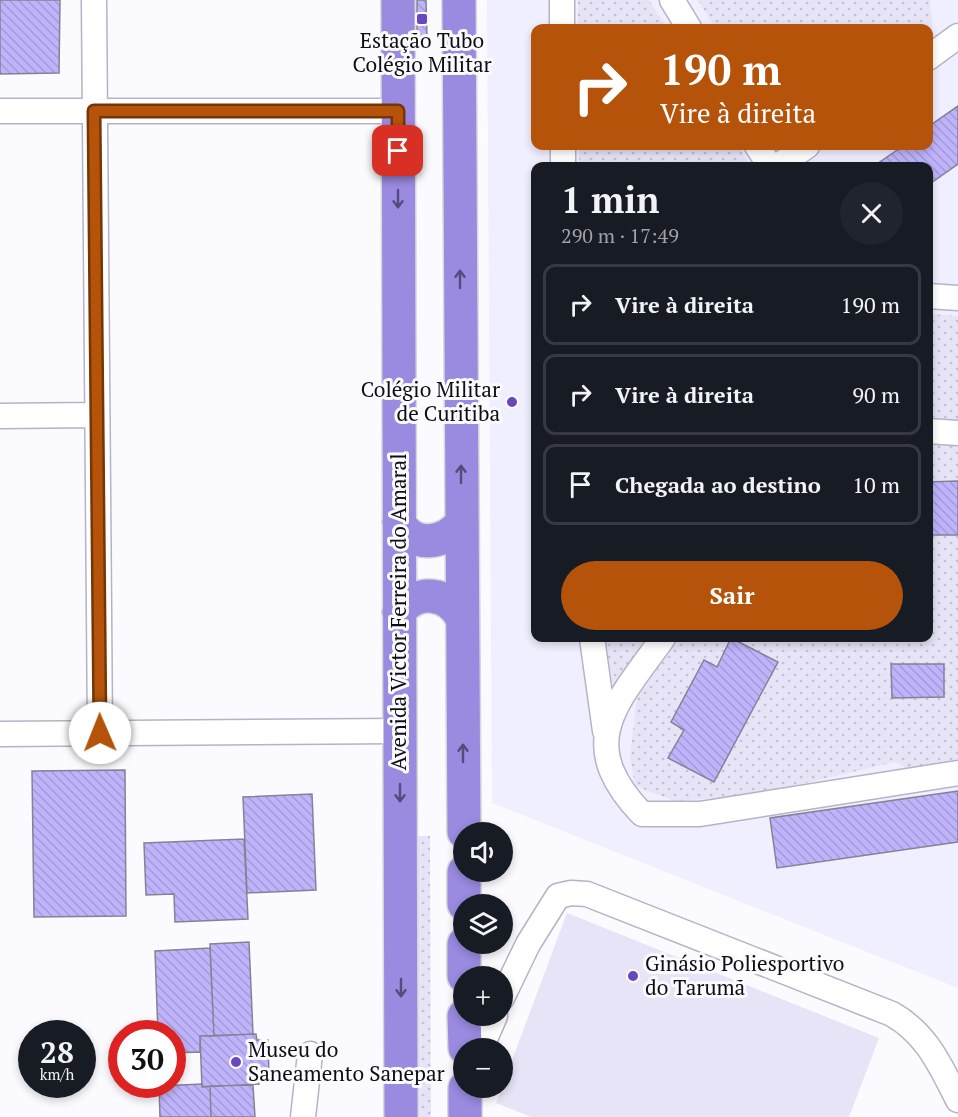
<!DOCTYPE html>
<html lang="pt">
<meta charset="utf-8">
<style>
:root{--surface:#171b24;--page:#20242c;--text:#f1f3f6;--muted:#9ea1a6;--line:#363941;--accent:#b45309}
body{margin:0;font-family:"PT Serif",serif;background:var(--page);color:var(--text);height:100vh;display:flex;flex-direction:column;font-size:22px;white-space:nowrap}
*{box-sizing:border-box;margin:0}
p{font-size:20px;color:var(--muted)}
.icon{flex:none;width:33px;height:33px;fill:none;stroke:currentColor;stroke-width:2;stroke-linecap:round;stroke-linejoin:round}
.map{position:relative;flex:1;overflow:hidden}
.details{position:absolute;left:531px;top:162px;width:402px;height:480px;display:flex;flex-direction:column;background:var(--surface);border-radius:12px;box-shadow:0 3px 9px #0003}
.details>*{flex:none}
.top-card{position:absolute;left:531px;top:24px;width:402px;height:126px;border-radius:12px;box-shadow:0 3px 9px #0003;background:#b45309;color:#fff;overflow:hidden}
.tools{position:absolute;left:453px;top:822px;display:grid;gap:12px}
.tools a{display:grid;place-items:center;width:60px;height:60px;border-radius:50%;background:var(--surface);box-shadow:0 3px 9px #0003;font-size:30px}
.speed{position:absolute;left:18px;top:1020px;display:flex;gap:12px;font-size:30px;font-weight:700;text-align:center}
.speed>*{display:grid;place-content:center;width:78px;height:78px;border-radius:50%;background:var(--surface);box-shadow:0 3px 9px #0003;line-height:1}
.speed small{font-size:15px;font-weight:400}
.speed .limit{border:9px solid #d22;background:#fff;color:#111}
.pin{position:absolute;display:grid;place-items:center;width:51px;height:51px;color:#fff;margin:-26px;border-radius:12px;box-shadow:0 3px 9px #0006}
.me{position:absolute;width:66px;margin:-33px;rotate:359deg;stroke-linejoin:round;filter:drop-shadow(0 0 4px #0008)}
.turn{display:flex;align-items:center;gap:21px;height:126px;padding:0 30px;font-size:27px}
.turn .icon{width:78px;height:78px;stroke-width:2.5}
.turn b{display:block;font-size:42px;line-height:51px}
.round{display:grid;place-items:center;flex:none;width:63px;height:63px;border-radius:32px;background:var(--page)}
.overview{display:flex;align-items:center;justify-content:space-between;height:102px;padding:0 30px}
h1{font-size:36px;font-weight:700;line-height:45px}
.primary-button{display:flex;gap:12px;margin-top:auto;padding:12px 30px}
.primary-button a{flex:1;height:69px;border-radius:36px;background:var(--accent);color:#fff;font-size:24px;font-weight:700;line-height:69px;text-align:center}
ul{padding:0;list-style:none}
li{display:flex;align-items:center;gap:18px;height:81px;margin:0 12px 9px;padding:0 18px;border:3px solid var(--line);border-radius:12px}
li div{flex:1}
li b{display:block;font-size:22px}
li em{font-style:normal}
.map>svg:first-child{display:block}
.built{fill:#f0efff;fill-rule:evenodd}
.grass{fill:url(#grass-dots)}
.pitch{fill:#e6e4f6}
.building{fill:url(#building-back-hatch);stroke:#848293;stroke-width:1.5}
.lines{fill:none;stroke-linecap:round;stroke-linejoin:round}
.minor-casing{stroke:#b5b3c5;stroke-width:27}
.highway-casing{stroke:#d8d8d9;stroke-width:36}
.minor{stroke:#fff;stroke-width:24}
.highway{stroke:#9a8ae0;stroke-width:33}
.oneway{stroke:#544c7a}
.route-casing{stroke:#753606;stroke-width:15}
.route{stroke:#b45309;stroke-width:10}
.poi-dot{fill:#6847bf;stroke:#fbfafe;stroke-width:2}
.labels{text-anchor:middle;stroke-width:6;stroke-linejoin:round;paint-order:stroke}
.poi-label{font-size:21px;fill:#0e0d13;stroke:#fbfafe;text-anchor:start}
.street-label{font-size:21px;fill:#0e0d13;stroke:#fbfafe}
</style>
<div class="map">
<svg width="958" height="1117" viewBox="0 0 958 1117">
<defs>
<pattern id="grass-dots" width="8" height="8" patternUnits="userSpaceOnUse" patternTransform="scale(1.5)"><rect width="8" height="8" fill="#e6e4f6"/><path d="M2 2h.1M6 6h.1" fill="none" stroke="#c4c2d2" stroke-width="1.8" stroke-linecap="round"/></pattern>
<pattern id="building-back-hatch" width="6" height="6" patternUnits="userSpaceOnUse" patternTransform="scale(1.5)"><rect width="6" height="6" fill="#bfb4fc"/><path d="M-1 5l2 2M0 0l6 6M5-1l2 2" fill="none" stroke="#a39ad7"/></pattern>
</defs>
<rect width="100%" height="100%" fill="#fbfafe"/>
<!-- built -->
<path class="built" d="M487,0h471v988l-466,-185zM536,28h392v118h-392zM536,166h392v472h-392z"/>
<!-- grass -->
<path class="grass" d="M578,0h71l18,28h-89z
M698,0h232l3,34 -4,3 -1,-9h-213z
M579,146h159l12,20h-171z
M928,314l30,2v104l-29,-3z
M929,440l29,3v320l-50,6 -13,-7 -140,33 -80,6 -40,-15 -5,-30 7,-60 43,-58h248z
M605,638h41l-33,48z
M417,836h13l1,281h-16z"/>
<!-- pitch -->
<path class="pitch" d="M567,913l312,125 -30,79h-318l-35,-14z"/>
<!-- building -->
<path class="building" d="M0,0h60l-1,73 -59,1z
M417,0h9l1,39h-10z
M958,106v58l-30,21v-19h-54l29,-20h25v-19z
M958,481v54h-30v-53z
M731,638l47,24 -64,120 -46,-24 16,-28 -13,-8 33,-62 13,7z
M891,664h53v33l-52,1z
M125,770l1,146 -92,1 -2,-146z
M958,791v51l-181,26 -7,-50z
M312,794l4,96 -69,3 -4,-96z
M244,839l4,80 -73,3 -1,-28 -28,1 -2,-52z
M249,942l4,92 -39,2 -4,-92z
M210,948l4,88h-14v16l-28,1v-19h-14l-3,-83z
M256,1034l1,6h11l1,36h-11l1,8 -57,3 -2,-51z
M202,1084v3l8,-1 1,31h-51l-1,-31z
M253,1085l2,32h-44l-1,-31z"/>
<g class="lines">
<defs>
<path id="minor" d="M94,0l6,733
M562,0v28
M672,0l17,28
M928,58l30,-22
M0,111h398
M563,146v20
M757,146l13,20
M778,166l29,-20
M928,296l30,2
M0,416l95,-1
M928,431l30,2
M592,638l13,93
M663,638c-46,65 -90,104 -21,176h58l258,-41
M0,734l400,-3
M502,998l26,-54 30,-48 13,-3 16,1 305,120c35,20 48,51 66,86
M476,1048l9,-9 10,-23
M303,1117l7,-63"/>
<path id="highway" d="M398,0l3,1117
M459,0l5,832
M399,522c13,28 48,22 63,0
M399,612c18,-24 50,-20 63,6
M464,872v32
M464,944v32
M464,1016l1,32
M465,1088v29"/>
</defs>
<!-- minor casing -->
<use href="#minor" class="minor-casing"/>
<!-- highway casing -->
<use href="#highway" class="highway-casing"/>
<!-- minor -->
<use href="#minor" class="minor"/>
<!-- highway -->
<use href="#highway" class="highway"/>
</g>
<!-- one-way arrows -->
<defs><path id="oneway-shaft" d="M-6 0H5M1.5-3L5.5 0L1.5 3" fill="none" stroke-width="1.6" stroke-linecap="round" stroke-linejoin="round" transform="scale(1.5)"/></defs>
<g class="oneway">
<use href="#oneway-shaft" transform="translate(398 199) rotate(90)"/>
<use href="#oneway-shaft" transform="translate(460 279) rotate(-90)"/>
<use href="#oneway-shaft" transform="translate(461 474) rotate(-90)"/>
<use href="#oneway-shaft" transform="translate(463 753) rotate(-90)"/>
<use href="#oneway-shaft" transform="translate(400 793) rotate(90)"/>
<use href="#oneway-shaft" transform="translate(401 988) rotate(90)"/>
</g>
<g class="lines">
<defs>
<path id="route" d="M100,733l-6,-622h304v40"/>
</defs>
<!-- route casing -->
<use href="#route" class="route-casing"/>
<!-- route -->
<use href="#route" class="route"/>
</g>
<!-- markers -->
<g class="poi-dot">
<rect x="416" y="13" width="12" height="12" rx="3"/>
<circle cx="512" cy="402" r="6"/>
<circle cx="633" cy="976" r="6"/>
<circle cx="236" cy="1062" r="6"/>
</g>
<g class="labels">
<!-- poi labels -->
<g class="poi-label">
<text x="422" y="48" text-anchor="middle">Estação Tubo<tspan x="422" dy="24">Colégio Militar</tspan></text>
<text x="500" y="397" text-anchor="end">Colégio Militar<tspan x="500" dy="24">de Curitiba</tspan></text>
<text x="645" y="971">Ginásio Poliesportivo<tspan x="645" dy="24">do Tarumã</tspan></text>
<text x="248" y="1057">Museu do<tspan x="248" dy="24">Saneamento Sanepar</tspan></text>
</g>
<!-- street labels -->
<g class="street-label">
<text transform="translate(399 612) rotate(-90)" y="7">Avenida Victor Ferreira do Amaral</text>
</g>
</g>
</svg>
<div class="tools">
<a><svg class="icon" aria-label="sound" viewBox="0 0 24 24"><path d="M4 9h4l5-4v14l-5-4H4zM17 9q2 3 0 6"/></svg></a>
<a><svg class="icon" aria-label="layers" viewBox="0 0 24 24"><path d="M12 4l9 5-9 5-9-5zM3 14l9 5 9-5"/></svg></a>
<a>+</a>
<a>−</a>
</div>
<div class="speed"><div>28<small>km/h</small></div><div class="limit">30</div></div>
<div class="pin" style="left:398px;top:151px;background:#d93025"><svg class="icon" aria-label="arrive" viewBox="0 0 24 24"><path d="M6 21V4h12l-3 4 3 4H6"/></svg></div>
<svg class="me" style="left:100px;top:733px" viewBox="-20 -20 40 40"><circle r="19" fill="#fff"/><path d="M0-13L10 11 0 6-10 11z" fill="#b45309"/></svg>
<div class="top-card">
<div class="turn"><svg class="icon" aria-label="right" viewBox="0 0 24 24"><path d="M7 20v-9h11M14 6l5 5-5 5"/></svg><div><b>190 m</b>Vire à direita</div></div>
</div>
<section class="details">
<div class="overview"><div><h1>1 min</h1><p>290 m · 17:49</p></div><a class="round"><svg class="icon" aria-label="close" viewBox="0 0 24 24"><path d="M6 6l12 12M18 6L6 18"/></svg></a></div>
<ul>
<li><svg class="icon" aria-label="right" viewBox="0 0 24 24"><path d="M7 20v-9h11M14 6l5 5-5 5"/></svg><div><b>Vire à direita</b></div><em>190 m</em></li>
<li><svg class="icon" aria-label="right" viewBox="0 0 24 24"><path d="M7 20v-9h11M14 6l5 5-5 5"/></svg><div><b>Vire à direita</b></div><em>90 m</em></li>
<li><svg class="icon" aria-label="arrive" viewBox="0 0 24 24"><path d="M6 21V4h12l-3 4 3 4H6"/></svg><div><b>Chegada ao destino</b></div><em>10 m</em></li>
</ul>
<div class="primary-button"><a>Sair</a></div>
</section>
</div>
